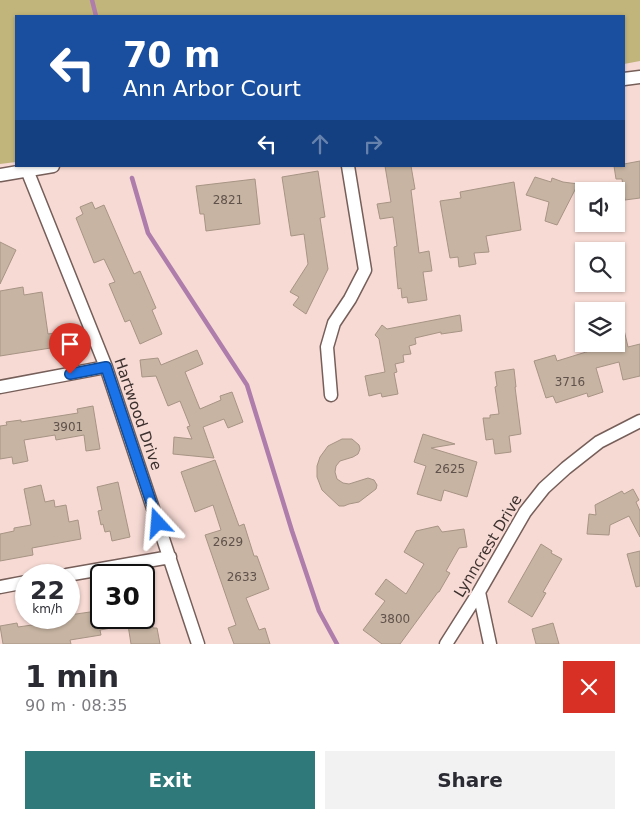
<!DOCTYPE html>
<meta charset="utf-8">
<style>
:root{--surface:#fff;--page:#f2f2f3;--text:#2b2b33;--muted:#7c7c81;--accent:#2f797a}
body{margin:0;font-family:"DejaVu Sans",sans-serif;background:var(--page);color:var(--text);height:100vh;display:flex;flex-direction:column;font-size:19px;white-space:nowrap}
*{box-sizing:border-box;margin:0}
p{font-size:16px;color:var(--muted)}
.icon{flex:none;width:28px;height:28px;fill:none;stroke:currentColor;stroke-width:2;stroke-linecap:round;stroke-linejoin:round}
.map{position:relative;height:644px;overflow:hidden}
.sheet{display:flex;flex-direction:column;background:var(--surface);flex:1}
.sheet>*{flex:none}
.guide{position:absolute;left:15px;top:15px;width:610px;height:152px;border-radius:0px;box-shadow:0 1px 4px #0004;background:#1a4fa0;color:#fff;overflow:hidden}
.tools{position:absolute;left:575px;top:182px;display:grid;gap:10px}
.tools a{display:grid;place-items:center;width:50px;height:50px;border-radius:0px;background:var(--surface);box-shadow:0 1px 4px #0004;font-size:25px}
.speed{position:absolute;left:15px;top:564px;display:flex;gap:10px;font-size:25px;font-weight:700;text-align:center}
.speed>*{display:grid;place-content:center;width:65px;height:65px;border-radius:50%;background:var(--surface);box-shadow:0 1px 4px #0004;line-height:1}
.speed small{font-size:12px;font-weight:400}
.speed .limit{border:2px solid #111;border-radius:8px;background:#fff;color:#111}
.pin{position:absolute;display:grid;place-items:center;width:42px;height:42px;color:#fff;margin:-51px -21px;border-radius:50% 50% 50% 0;rotate:-45deg;box-shadow:0 0 5px #0007}
.pin .icon{rotate:45deg}
.me{position:absolute;width:55px;margin:-28px;rotate:341deg;stroke-linejoin:round;filter:drop-shadow(0 0 4px #0008)}
.turn{display:flex;align-items:center;gap:18px;height:105px;padding:0 25px;font-size:22px}
.turn .icon{width:65px;height:65px;stroke-width:2.5}
.turn b{display:block;font-size:35px;line-height:42px}
.lanes{display:flex;align-items:center;height:48px;padding:0 25px;background:#0003;justify-content:center;gap:25px;direction:ltr}
.lanes .off{opacity:.35}
.round{display:grid;place-items:center;flex:none;width:52px;height:52px;border-radius:0px;background:var(--page)}
.head{display:flex;align-items:center;justify-content:space-between;height:85px;padding:0 25px}
h1{font-size:30px;font-weight:600;line-height:38px}
.primary-button{display:flex;gap:10px;margin-top:auto;padding:10px 25px}
.primary-button a{flex:1;height:58px;border-radius:0px;background:var(--accent);color:#fff;font-size:20px;font-weight:600;line-height:58px;text-align:center}
.primary-button a+a{background:var(--page);color:var(--text)}
.map>svg:first-child{display:block}
.green{fill:#c2b57b}
.lines{fill:none;stroke-linecap:round;stroke-linejoin:round}
.stream{stroke:#ae7dab;stroke-width:4.5}
.building{fill:#c7b4a2;stroke:#a79484}
.minor-casing{stroke:#765e59;stroke-width:15}
.minor{stroke:#fff;stroke-width:12}
.route-casing{stroke:#114b97;stroke-width:12}
.route{stroke:#1a73e8;stroke-width:9}
.labels{text-anchor:middle;stroke-width:4;stroke-linejoin:round;paint-order:stroke}
.number-label{font-size:12px;fill:#5f524c}
.street-label{font-size:15px;fill:#3c312f;stroke:#f7dad4}
</style>
<div class="map">
<svg width="640" height="644" viewBox="0 0 640 644">
<rect width="100%" height="100%" fill="#f7dad4"/>
<!-- green -->
<path class="green" d="M0,0h640v61l-16,3v-48h-608v146l-16,2z"/>
<g class="lines">
<!-- stream -->
<path class="stream" d="M92,0l4,16
M132,178l16,55 99,152 45,146 27,80 18,33"/>
</g>
<!-- building -->
<path class="building" d="M640,161v37l-15,2 -3,-21h-6l-2,-13h10v-2z
M385,166h26l4,23 -4,1 8,63 10,-2 3,20 -9,1 4,28 -19,3 -1,-6 -5,1 -1,-10 -3,1 -4,-42 3,-1 -4,-29 -13,2 -3,-15 14,-2z
M318,171l7,46 -5,1 8,51 -22,45 -13,-9 6,-8 -9,-5 18,-28 -4,-30 -13,2 -9,-59z
M535,177l16,5 1,-4 11,4 15,2 -21,41 -12,-4 4,-19 -23,-7z
M255,179l5,45 -54,7 -2,-17h-4l-4,-28z
M514,182l7,48 -35,6 3,16 -15,1 2,11 -17,3 -1,-10 -8,1 -10,-57 21,-3 -1,-6z
M92,202l3,7 9,-4 30,69 6,-3 16,37 -4,2 10,24 -22,10 -10,-24 -5,2 -16,-38 6,-2 -11,-23 -10,4 -18,-45 7,-4 -3,-7z
M0,242l16,8 -16,34z
M23,287l1,8 18,-3 6,42 7,-1 2,14 -57,9v-65z
M460,315l2,16 -21,3v-2l-26,6 1,6 -7,2 2,8 -8,1 1,7 -9,2 2,8 -3,1 4,21 -16,3 -1,-4 -12,3 -4,-20 20,-4 -6,-33 -4,-4 7,-10 5,4z
M621,317l7,30 12,-3v32l-17,4 -4,-18 -23,6 7,24 -15,5 -1,-4 -31,10 -3,-7 -7,2 -12,-37 21,-6 2,6 55,-17h4v-26z
M197,350l6,14 -18,8 15,37 21,-9 -1,-4 12,-4 11,30 -15,6 -4,-9 -21,8 11,31 -41,-4 1,-17 18,2 -5,-12 3,-1 -10,-25 -12,5 -12,-30 -14,1 -2,-17 18,-2 3,7z
M514,369l2,18h-1l6,47 -12,2 2,16 -16,2 -2,-15 -7,1 -3,-22h7v-3l9,-1 -4,-27 2,-1 -2,-14z
M93,406l7,43 -14,2 -2,-16 -28,5 -1,-5 -31,5 4,21 -15,3 -1,-7 -12,2v-33l7,-1 -1,-3 15,-2v2l57,-9 -1,-4z
M423,434l32,10 -24,4 46,14 -10,35 -23,-7 -3,11 -24,-7 9,-28 -12,-4z
M342,439h10l7,6 1,4 -2,5 -5,3 -13,4 -4,5 -1,6 2,7 6,4 6,1 19,-6 6,2 3,5 -1,4 -17,13 -10,2 -5,2h-5l-17,-16 -5,-13v-11l3,-9 8,-11z
M215,460l24,66 5,-2 10,32h3l12,33 -23,9 13,32 6,-2 5,16h-36l-6,-16 8,-3 -31,-90 16,-5 -8,-25 -18,7 -14,-40z
M118,482l12,55 -18,4 -2,-10 -5,1 -2,-8 -2,1 -3,-14 4,-1 -5,-23z
M41,485l4,17 9,-2 1,7 11,-2 3,17 9,-2 3,19 -49,9 1,7 -33,6v-27l14,-3v-3l17,-3 -7,-36z
M633,489l6,11 -3,2 4,9v26l-11,-21 -19,9 -1,10 -22,-1 2,-20 7,1 -1,-10 27,-14 2,3z
M438,526l4,6 22,-3 3,18 -8,1 -13,23 4,2 -11,19h-1l-38,52h-18l-19,-14 22,-29 -10,-7 11,-15 20,15 18,-30 -20,-12 12,-21z
M541,544l11,7 -1,2 11,6 -19,33 3,1 -14,24 -24,-15z
M640,551v35l-4,1 -9,-33z
M97,611l1,7h54l1,10h4l3,16h-29l-3,-19 -28,5 1,5 -31,5 1,4h-68l-3,-18 17,-3 1,4 35,-5 -1,-4h17v-3z
M553,623l6,21h-23l-4,-15z"/>
<g class="lines">
<defs>
<path id="minor" d="M624,79l16,-2
M27,170l79,197 92,277
M0,175l53,-9
M0,387l106,-20
M331,395l-4,-48 7,-24 16,-24 15,-29 -17,-104
M67,575l103,-18
M0,587l26,-5
M479,592l11,52
M446,644l33,-52 46,-80 19,-24 22,-20 33,-26 41,-21"/>
</defs>
<!-- minor casing -->
<use href="#minor" class="minor-casing"/>
<!-- minor -->
<use href="#minor" class="minor"/>
</g>
<g class="lines">
<defs>
<path id="route" d="M70,374l36,-7 52,156"/>
</defs>
<!-- route casing -->
<use href="#route" class="route-casing"/>
<!-- route -->
<use href="#route" class="route"/>
</g>
<g class="labels">
<!-- number labels -->
<g class="number-label">
<text x="228" y="204">2821</text>
<text x="570" y="386">3716</text>
<text x="68" y="431">3901</text>
<text x="450" y="473">2625</text>
<text x="228" y="546">2629</text>
<text x="242" y="581">2633</text>
<text x="395" y="623">3800</text>
</g>
<!-- street labels -->
<g class="street-label">
<text transform="translate(138 414) rotate(71)" y="5">Hartwood Drive</text>
<text transform="translate(488 546) rotate(-59)" y="5">Lynncrest Drive</text>
</g>
</g>
</svg>
<div class="tools">
<a><svg class="icon" aria-label="sound" viewBox="0 0 24 24"><path d="M4 9h4l5-4v14l-5-4H4zM17 9q2 3 0 6"/></svg></a>
<a><svg class="icon" aria-label="search" viewBox="0 0 24 24"><circle cx="10" cy="10" r="6"/><path d="M15 15l6 6"/></svg></a>
<a><svg class="icon" aria-label="layers" viewBox="0 0 24 24"><path d="M12 4l9 5-9 5-9-5zM3 14l9 5 9-5"/></svg></a>
</div>
<div class="speed"><div>22<small>km/h</small></div><div class="limit">30</div></div>
<div class="pin" style="left:70px;top:374px;background:#d93025"><svg class="icon" aria-label="arrive" viewBox="0 0 24 24"><path d="M6 21V4h12l-3 4 3 4H6"/></svg></div>
<svg class="me" style="left:158px;top:523px" viewBox="-20 -20 40 40"><path d="M0-17L14 15 0 8-14 15z" fill="#1a73e8" stroke="#fff" stroke-width="4"/></svg>
<div class="guide">
<div class="turn"><svg class="icon" aria-label="left" viewBox="0 0 24 24"><path d="M17 20v-9H6M10 6l-5 5 5 5"/></svg><div><b>70 m</b>Ann Arbor Court</div></div>
<div class="lanes"><svg class="icon" aria-label="left" viewBox="0 0 24 24"><path d="M17 20v-9H6M10 6l-5 5 5 5"/></svg><svg class="icon off" aria-label="ahead" viewBox="0 0 24 24"><path d="M12 20V5M6 11l6-6 6 6"/></svg><svg class="icon off" aria-label="right" viewBox="0 0 24 24"><path d="M7 20v-9h11M14 6l5 5-5 5"/></svg></div>
</div>
</div>
<section class="sheet">
<div class="head"><div><h1>1 min</h1><p>90 m · 08:35</p></div><a class="round" style="background:#d93025;color:#fff"><svg class="icon" aria-label="close" viewBox="0 0 24 24"><path d="M6 6l12 12M18 6L6 18"/></svg></a></div>
<div class="primary-button"><a>Exit</a><a>Share</a></div>
</section>
